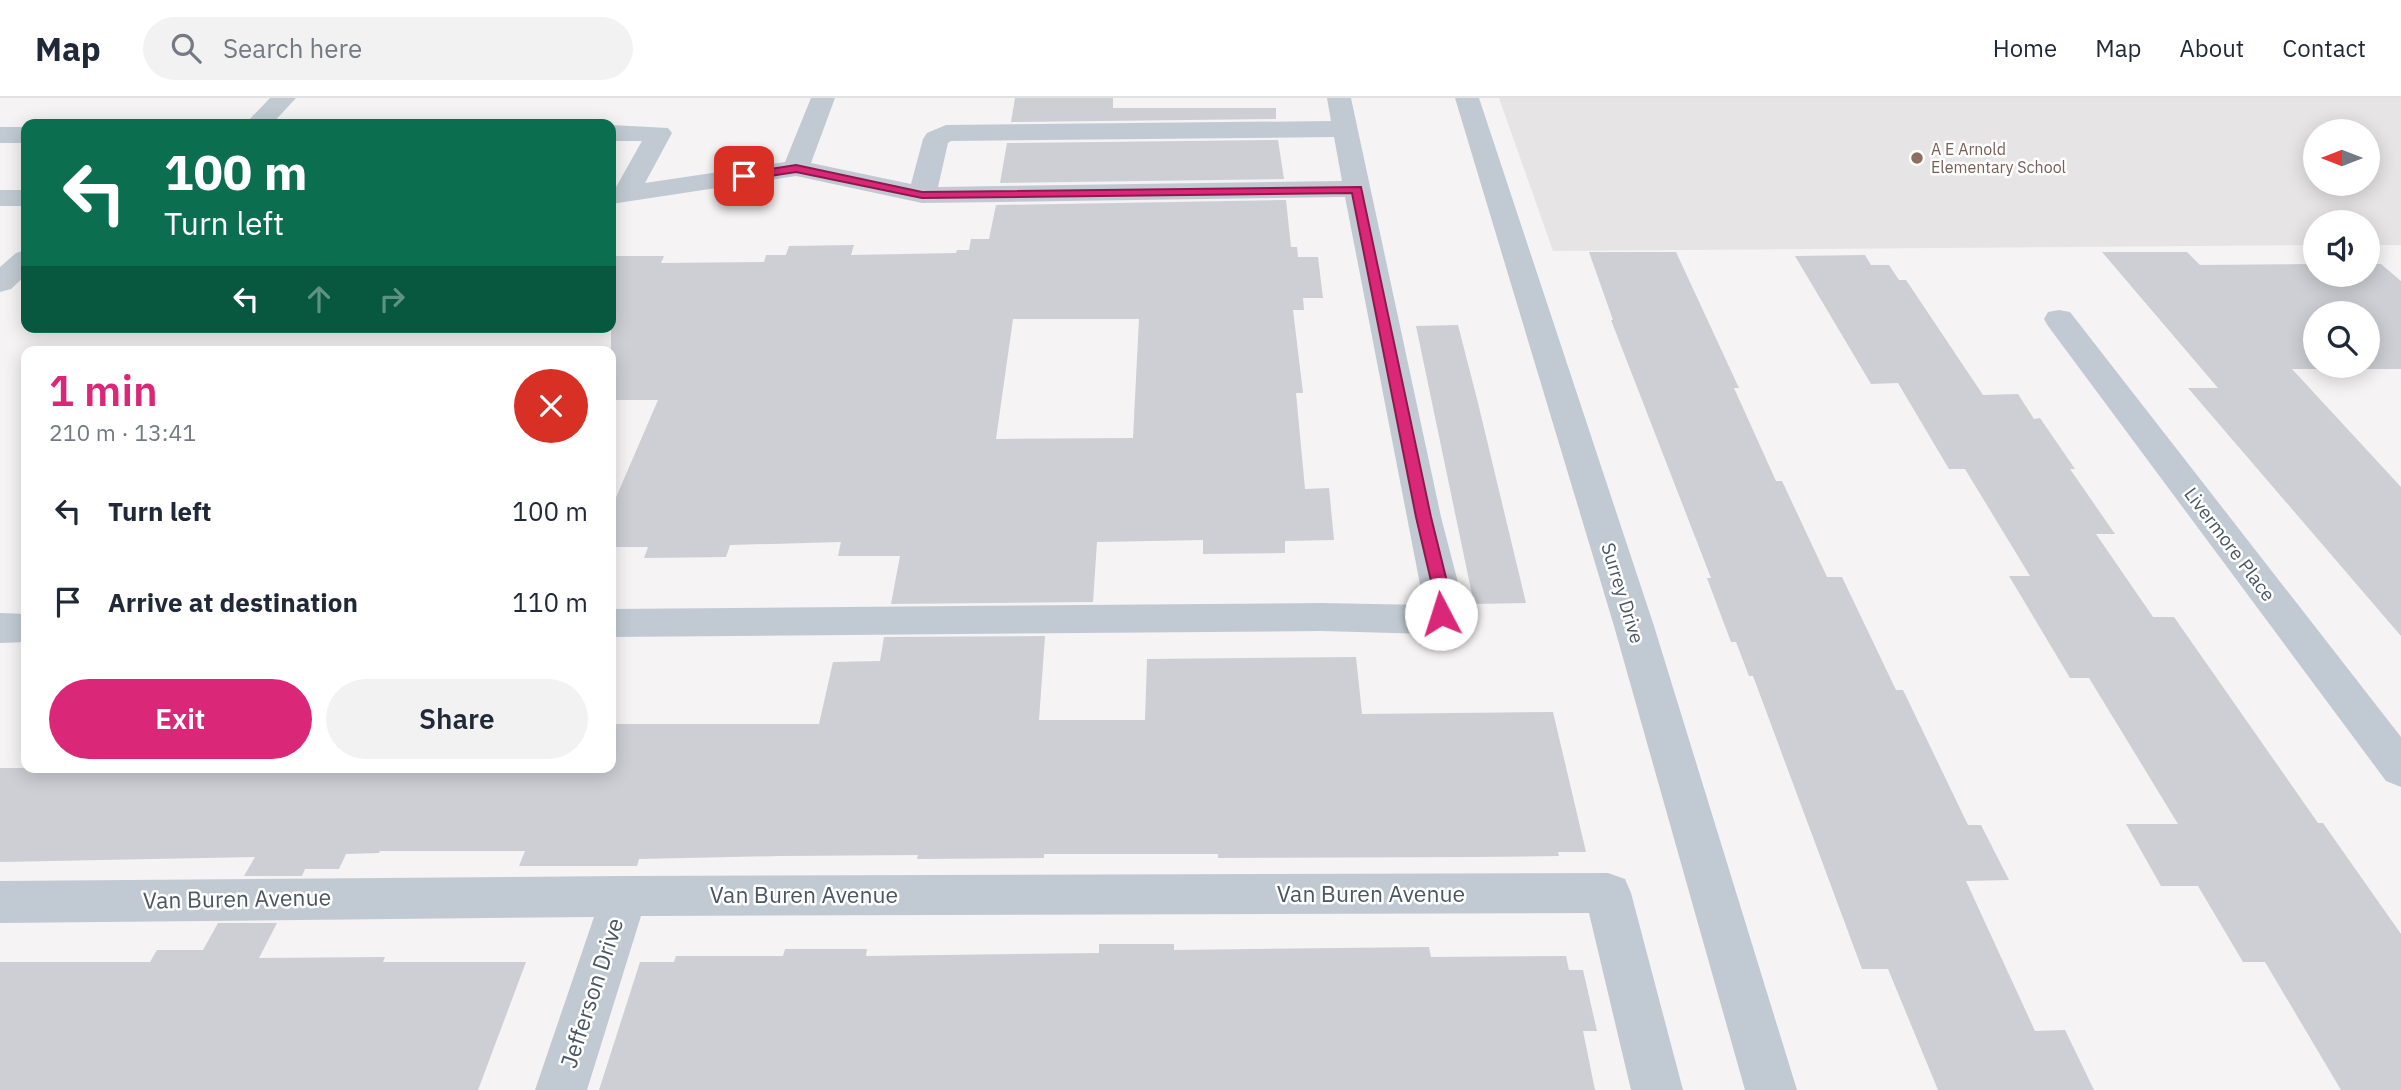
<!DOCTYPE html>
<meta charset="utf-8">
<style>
:root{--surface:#fff;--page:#f2f2f3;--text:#1f2937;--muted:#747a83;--line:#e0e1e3;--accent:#db2777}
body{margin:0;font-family:"IBM Plex Sans",sans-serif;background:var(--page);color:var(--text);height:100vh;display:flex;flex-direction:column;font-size:26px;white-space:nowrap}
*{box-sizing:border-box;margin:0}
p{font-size:23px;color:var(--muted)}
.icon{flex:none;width:38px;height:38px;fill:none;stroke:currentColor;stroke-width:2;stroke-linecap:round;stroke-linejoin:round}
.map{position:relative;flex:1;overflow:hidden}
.panel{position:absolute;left:21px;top:248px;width:595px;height:427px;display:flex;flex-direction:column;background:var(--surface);border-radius:14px;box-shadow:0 4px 18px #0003}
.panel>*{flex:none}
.hud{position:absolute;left:21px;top:21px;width:595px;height:214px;border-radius:14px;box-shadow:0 4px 18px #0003;background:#0b6e4f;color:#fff;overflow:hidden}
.needle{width:46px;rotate:270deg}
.controls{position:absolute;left:2303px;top:21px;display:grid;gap:14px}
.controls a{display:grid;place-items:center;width:77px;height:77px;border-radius:50%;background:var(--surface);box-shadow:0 4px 18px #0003;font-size:35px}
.pin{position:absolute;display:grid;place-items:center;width:60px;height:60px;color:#fff;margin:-30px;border-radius:14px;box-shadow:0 4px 10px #0006}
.me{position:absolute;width:77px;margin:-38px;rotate:355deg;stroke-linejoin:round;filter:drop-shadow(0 0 5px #0008)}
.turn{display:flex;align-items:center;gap:24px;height:147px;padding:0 28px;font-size:32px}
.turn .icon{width:91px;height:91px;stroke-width:2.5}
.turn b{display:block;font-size:49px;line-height:60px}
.lanes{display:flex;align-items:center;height:66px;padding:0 28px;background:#0003;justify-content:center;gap:35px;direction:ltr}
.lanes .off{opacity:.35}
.round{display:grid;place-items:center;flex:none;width:74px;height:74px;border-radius:37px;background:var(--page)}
.summary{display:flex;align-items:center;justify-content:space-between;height:119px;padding:0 28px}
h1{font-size:42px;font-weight:600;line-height:52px;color:var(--accent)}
.action{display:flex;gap:14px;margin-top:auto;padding:14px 28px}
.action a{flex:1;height:80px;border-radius:42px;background:var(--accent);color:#fff;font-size:28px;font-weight:600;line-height:80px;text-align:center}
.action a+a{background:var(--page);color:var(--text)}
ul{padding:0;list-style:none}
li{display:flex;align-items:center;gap:21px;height:91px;padding:0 28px}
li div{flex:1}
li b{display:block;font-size:26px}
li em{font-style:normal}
header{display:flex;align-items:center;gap:42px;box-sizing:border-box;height:98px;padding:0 35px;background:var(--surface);border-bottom:2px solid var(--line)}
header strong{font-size:33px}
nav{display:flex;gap:38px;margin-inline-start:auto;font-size:24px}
.search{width:490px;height:63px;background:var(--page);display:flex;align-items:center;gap:18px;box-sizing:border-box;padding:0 24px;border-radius:38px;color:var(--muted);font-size:26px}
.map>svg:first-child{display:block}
.education{fill:#e6e4e5;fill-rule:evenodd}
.building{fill:#cdcfd5;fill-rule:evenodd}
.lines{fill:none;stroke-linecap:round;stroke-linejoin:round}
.minor{fill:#c1cad2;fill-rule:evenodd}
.route{fill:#db2777;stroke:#8e194d;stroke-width:2}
.education-dot{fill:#8d6e63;stroke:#fff;stroke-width:2.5}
.labels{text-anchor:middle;stroke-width:5;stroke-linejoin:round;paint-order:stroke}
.far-education-label{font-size:16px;fill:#785e54;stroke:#fff;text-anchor:start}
.street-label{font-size:19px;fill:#4a5661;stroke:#fff}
.near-street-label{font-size:23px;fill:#4a5661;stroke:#fff}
</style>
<header>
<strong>Map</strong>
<div class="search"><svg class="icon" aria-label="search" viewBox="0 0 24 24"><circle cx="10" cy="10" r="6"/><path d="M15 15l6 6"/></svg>Search here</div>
<nav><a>Home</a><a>Map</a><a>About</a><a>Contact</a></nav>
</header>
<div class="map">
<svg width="2401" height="992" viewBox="0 0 2401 992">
<rect width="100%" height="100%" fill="#f5f3f3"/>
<!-- education -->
<path class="education" d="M1499,0h902v147h-33v-23h-53v23l-762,6zM2315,33h53v53h-53z"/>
<!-- building -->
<path class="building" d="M1015,0h98v10h163v11l-265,3z
M1278,42l6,39 -284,4 7,-40z
M1286,102l5,47h6l1,10h20l5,41h-20l1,12h-11l10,83h-7l9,96 24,-1 5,52 -49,1v12l-82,1v-14l-106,2 -4,60 -202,2 9,-48h-62l3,-14 -111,3 -4,12 -82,1 4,-11h-37v-38l47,-109h-47v-144h53l-3,7 103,-1 2,-7h20l3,-9 65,-1 -3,10 105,-2 1,-3h12l2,-11h18l7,-34zM1013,221h126l-6,119 -137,1z
M1589,154h87l63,136h-5l42,93h6l45,96h15l54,113h7l65,135h13l28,55 -43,1 69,150 30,-1 29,60h-156l-50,-121h-26l-109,-293h-4l-13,-34h-5l-24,-64h4l-100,-258h2z
M2102,154h85l13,13 115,-1v11h53v-11h13l20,17v88h-109l109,118v149l-213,-248h30zM2315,215h53v53h-53z
M1865,157l6,10h18l10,15h7l77,115 35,-1 16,25 6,-1 35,51h-5l45,65h-19l57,83h21l144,206h5l78,111v156h-60l-76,-128h-22l-45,-76h-37l-35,-62h52l-89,-146h-19l-61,-102h21l-65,-107h-16l-51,-86 -27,1 -76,-128z
M1458,227l20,78 48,200 -52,1 -58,-278z
M1045,538l-6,84h106l2,-61 209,-2 6,57 191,-2 33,140h-28l1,4 -84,1 -257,1v-4h-174v4l-127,1 1,-4 -138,1 -141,3 -2,7h-118l6,-15h-145l-1,2 -33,1 -7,15h-34l-3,7h-58l11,-19 -255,5v-94h611v-44h208l14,-62 47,-1 4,-24z
M218,825h59l-18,35 126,-1 -2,5h143l-48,128h-478v-128h150l7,-12h46z
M1099,846h75v6l255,-3 2,10 135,-1 3,14h14l14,61h-14l12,59h-996l41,-128h34l2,-6h107l2,-7h82l-1,7 233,-3z"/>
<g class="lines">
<!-- minor -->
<path class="minor" d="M270,0h26l-24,26h-27z
M811,0h24l-24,65 100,21 12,-45 4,-6 19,-8 385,-4 -4,-23h24l90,419 22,85 -8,22 -25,10 -109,-3 -710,6v-28l710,-6 103,2 -79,-408 -423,6 -126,-27 -185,28v-16l5,-1 26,-46h-31v-16l57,3 4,5 -27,50 140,-21zM1334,39l8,44 -404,6 10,-44 3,-2z
M1455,0h24l175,528 143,464h-52l-131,-464z
M0,29h26v16h-26z
M0,92h26v16h-26z
M26,152v25l-15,14 -11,3v-25l16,-14z
M2059,212l11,2 331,425v50l-15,-6 -338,-455 -4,-7 4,-7z
M0,515l26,1v28l-26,1z
M1608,775l17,6 6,14 52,197h-52l-42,-177 -948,3 -54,174h-52l59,-173 -594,6v-42l624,-5z"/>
</g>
<!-- route -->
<path class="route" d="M796,67l126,27 439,-5 70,330 21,85 -5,16h-12l-2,-4 3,-12 -20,-85 -64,-324 -430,5 -126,-26 -52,8 -6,-4 6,-3z"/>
<!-- markers -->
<circle class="education-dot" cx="1917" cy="60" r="7"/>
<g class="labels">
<!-- far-education labels -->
<g class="far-education-label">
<text x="1931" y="57">A E Arnold<tspan x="1931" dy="18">Elementary School</tspan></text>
</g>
<!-- street labels -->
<g class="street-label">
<text transform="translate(2230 446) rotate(53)" y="7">Livermore Place</text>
<text transform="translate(1623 495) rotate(73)" y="7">Surrey Drive</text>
</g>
<!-- near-street labels -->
<g class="near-street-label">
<text x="1371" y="804">Van Buren Avenue</text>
<text x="804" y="805">Van Buren Avenue</text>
<text transform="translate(237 801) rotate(-1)" y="8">Van Buren Avenue</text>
<text transform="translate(592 895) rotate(-72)" y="8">Jefferson Drive</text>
</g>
</g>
</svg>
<div class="controls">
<a><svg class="needle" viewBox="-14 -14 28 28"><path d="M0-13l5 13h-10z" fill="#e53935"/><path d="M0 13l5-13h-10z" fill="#747a83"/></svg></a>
<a><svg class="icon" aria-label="sound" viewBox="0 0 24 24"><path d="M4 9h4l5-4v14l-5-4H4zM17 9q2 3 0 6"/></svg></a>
<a><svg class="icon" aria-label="search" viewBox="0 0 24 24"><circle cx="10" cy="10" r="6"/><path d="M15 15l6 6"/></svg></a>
</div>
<div class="pin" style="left:744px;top:78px;background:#d93025"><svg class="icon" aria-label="arrive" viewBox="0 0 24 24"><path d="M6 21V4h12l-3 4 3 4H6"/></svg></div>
<svg class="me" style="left:1441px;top:516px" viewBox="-20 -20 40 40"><circle r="19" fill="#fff"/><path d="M0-13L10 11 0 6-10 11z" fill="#db2777"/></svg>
<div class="hud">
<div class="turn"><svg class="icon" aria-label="left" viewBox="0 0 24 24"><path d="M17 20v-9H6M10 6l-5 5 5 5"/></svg><div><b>100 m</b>Turn left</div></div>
<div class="lanes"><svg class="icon" aria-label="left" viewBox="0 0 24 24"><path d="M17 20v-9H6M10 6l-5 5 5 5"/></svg><svg class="icon off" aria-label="ahead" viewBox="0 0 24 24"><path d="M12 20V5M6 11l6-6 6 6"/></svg><svg class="icon off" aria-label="right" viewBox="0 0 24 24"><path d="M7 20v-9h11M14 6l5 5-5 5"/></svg></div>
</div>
<section class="panel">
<div class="summary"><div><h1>1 min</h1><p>210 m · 13:41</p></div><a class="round" style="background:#d93025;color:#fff"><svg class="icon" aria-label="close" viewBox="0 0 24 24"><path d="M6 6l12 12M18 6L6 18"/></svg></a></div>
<ul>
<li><svg class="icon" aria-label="left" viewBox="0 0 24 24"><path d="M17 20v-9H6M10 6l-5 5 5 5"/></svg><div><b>Turn left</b></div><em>100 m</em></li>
<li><svg class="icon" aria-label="arrive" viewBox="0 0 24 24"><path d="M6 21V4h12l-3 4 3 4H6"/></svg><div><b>Arrive at destination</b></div><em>110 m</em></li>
</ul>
<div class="action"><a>Exit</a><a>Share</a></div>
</section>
</div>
